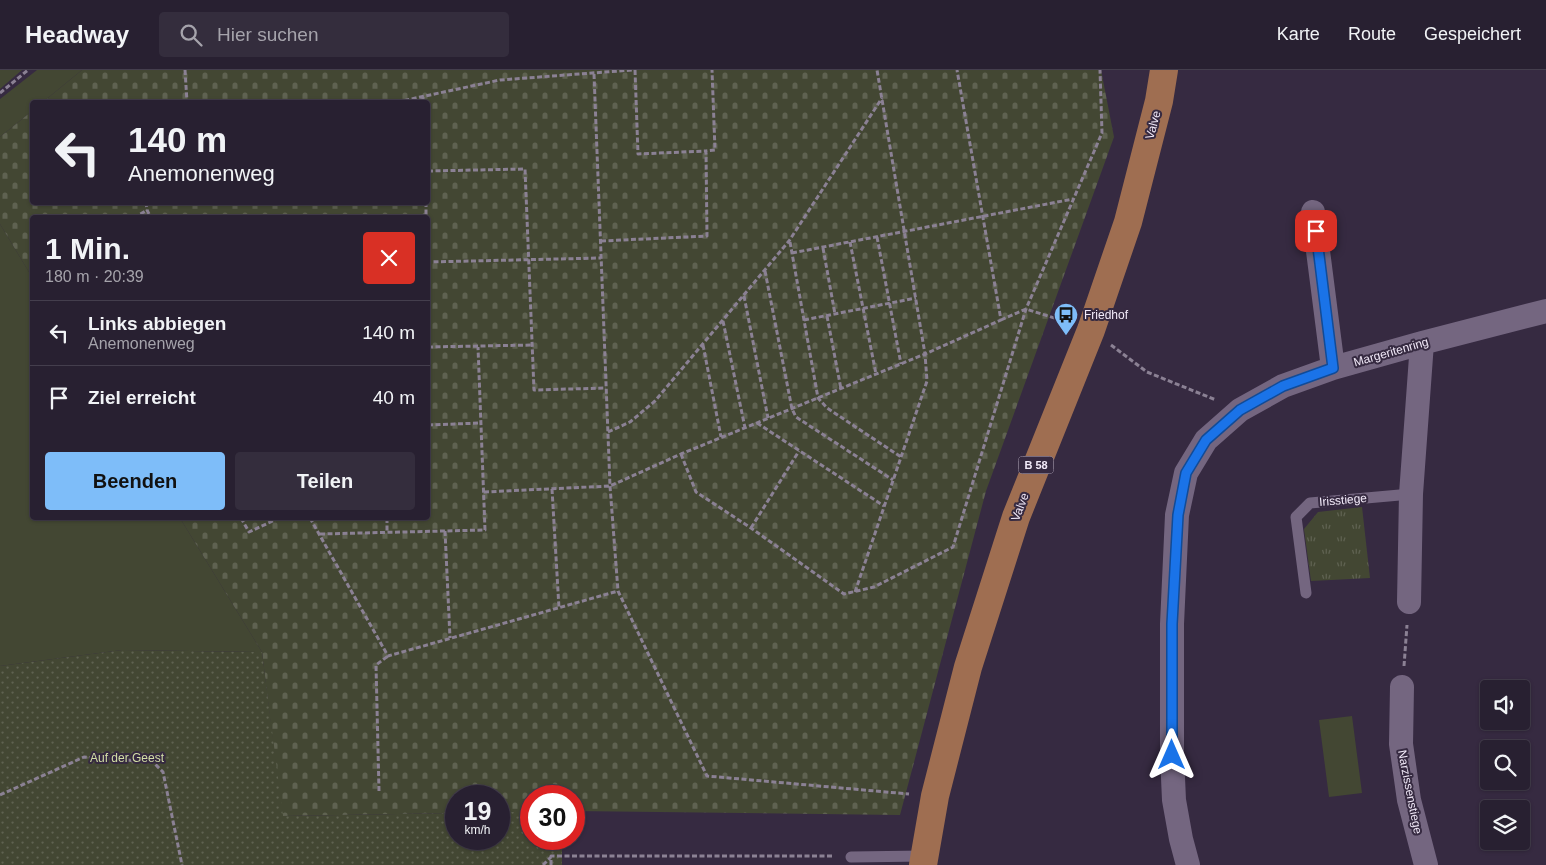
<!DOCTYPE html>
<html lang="de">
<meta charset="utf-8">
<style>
:root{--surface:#282031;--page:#342d3d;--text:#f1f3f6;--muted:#a5a3ab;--line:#443e4d;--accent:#7ebdf9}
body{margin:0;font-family:Helvetica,sans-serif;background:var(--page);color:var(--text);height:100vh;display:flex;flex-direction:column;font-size:19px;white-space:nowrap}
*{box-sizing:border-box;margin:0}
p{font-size:16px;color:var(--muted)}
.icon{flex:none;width:28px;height:28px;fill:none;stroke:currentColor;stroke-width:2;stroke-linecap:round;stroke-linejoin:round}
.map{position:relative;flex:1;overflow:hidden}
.sheet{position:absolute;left:30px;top:145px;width:400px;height:305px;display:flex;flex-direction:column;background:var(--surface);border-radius:5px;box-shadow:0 1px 4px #0004,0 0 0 1px var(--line)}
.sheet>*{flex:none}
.top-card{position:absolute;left:30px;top:30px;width:400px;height:105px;border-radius:5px;box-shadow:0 1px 4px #0004,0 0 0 1px var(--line);background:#282031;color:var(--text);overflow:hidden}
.buttons{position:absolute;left:1480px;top:610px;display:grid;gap:10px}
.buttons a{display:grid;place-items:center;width:50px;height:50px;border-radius:5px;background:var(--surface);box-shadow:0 1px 4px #0004,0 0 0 1px var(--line);font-size:25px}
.speed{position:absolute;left:445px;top:715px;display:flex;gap:10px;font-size:25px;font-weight:700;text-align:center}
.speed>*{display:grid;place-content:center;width:65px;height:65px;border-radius:50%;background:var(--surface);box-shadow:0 1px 4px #0004,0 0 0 1px var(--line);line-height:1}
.speed small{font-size:12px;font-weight:400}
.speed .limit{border:8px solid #d22;background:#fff;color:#111}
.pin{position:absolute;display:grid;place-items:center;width:42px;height:42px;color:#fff;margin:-21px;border-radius:10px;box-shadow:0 2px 8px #0006}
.me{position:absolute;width:55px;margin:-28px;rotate:0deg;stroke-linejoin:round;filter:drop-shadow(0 0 4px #0008)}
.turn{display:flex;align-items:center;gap:18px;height:105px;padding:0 15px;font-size:22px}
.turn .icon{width:65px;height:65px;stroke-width:2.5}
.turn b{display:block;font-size:35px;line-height:42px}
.round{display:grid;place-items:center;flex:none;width:52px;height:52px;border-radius:5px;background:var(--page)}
.overview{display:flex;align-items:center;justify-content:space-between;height:85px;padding:0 15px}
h1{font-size:30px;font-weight:800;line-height:38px}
.cta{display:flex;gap:10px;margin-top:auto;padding:10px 15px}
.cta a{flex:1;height:58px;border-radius:5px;background:var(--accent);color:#111;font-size:20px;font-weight:800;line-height:58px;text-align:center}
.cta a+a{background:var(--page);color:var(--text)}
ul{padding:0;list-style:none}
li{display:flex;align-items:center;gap:15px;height:65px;padding:0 15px;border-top:1px solid var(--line)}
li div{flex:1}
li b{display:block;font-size:19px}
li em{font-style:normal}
header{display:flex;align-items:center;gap:30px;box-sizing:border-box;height:70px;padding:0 25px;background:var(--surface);border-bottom:1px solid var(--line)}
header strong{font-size:24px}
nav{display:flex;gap:28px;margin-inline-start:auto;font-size:18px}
.search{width:350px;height:45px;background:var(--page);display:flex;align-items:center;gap:12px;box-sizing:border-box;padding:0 18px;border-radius:5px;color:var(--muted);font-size:19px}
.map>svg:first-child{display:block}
.grass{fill:#434733}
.cemetery{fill:url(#cemetery-stones)}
.park{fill:url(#park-tufts)}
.garden{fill:url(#garden-dots)}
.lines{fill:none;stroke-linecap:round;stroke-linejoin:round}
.path{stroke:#8b8194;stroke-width:3;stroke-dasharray:5 2.5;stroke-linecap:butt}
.lane{stroke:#746680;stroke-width:11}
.street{stroke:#746680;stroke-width:24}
.primary{stroke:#9f6e51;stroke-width:28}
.route-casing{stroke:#114b97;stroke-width:12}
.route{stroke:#1a73e8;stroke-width:9}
.labels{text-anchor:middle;stroke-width:4;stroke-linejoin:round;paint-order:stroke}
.shield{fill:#362a41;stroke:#bab0c2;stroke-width:1}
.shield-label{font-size:11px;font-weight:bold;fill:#f2eaf9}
.street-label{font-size:12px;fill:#f2eaf9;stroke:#362a41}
.poi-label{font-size:12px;fill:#f2eaf9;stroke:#362a41;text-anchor:start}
.park-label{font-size:12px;fill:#d3dfa6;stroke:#362a41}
</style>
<header>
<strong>Headway</strong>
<div class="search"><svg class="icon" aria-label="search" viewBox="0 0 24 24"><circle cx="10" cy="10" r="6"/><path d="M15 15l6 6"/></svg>Hier suchen</div>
<nav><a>Karte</a><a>Route</a><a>Gespeichert</a></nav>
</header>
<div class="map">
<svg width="1546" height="795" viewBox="0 0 1546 795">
<defs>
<pattern id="cemetery-stones" width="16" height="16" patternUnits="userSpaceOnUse" patternTransform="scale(1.25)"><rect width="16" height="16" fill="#434733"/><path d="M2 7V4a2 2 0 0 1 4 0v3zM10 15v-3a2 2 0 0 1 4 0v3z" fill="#5f6251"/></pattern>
<pattern id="park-tufts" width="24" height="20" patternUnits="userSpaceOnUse" patternTransform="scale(1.25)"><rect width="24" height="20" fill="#434733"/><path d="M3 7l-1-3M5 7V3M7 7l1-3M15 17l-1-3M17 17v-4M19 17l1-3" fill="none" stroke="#5f6251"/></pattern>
<pattern id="garden-dots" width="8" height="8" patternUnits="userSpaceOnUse" patternTransform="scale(1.25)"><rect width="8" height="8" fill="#434733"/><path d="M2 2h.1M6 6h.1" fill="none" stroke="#5f6251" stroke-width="1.8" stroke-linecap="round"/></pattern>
</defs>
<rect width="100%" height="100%" fill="#362a41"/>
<!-- grass -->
<path class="grass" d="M0,0h22l-22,19z
M37,0h45l-39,32h-11v9l-32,26v-38z
M0,154l32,53v241h148l82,134 -140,-2 -122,16z
M1352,646l10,77 -33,4 -10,-77z"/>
<!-- cemetery -->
<path class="cemetery" d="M82,0h1019l13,67 -128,354 -86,324 -326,-4v-15h-43v16h-32v-16h-43v17l-174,3 -20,-164 -82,-134h248v-300h-396v59l-32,-53v-87l32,-26v91h396v-100h-385z"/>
<!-- park -->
<path class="park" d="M1362,437l8,71 -59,3 -7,-52 14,-17z"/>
<!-- garden -->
<path class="garden" d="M122,580l140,2 21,164 173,-3v26h43v-27h32v27h31v26h-562v-199z"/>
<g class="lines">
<!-- path -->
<path class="path" d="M185,0l2,32
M635,0l3,84 68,-3
M594,4l16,412 8,105 89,185 202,18
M0,23l28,-23
M423,27v5
M397,32l103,-22 132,-10
M428,101l97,-2 9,221 72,-2
M146,132l1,8 4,8
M426,132v16
M134,148l13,-8
M877,167l24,127
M601,171l106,-5 -1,-85 9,-1 -3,-80
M790,172l28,156 9,10 74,49
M850,172l26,132
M823,178l12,66
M792,183l281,-54
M428,190v2l173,-4
M765,201l27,138 4,8 97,63
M744,226l24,122
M827,246l14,73
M804,250l112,-22
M1001,250l25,-11 41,13
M723,251l22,107
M703,275l18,92
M1111,275l36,27 69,28
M428,277l104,-2
M757,353l127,83
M428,355l53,-2
M608,362l22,-10 25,-21 134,-160 93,-143
M681,384l15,38 55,36 93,66 30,-7 79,-40 73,-238 76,-176 -2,-63
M552,419l7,119
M484,422l126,-6 71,-32 244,-100 76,-34 -44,-250
M241,448l8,14 30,-14
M310,448l78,138 230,-65
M387,448v15
M751,458l48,-77
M445,461l5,107
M320,464l165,-4 -7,-183
M855,522l72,-211 -2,-27 -48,-284
M1404,596l3,-41
M379,721l-3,-126 12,-9
M0,725l84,-38 69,5 10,10 19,93
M543,795l8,-8
M551,795v-9h283"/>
<!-- lane -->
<path class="lane" d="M1306,523l-10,-76 14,-14 101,-9
M851,787l73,-1"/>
<!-- street -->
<path class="street" d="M1313,142l20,156
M1409,532l2,-108 11,-151
M1402,617l-1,57 8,56 17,65
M1188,795l-7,-26 -7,-39 -2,-45v-131l5,-109 9,-42 20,-33 34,-30 43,-24 50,-18 89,-25 124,-32"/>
<!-- primary -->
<path class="primary" d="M923,795l12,-69 33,-129 48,-150 75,-187 37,-108 31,-121 5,-31"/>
</g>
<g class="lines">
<defs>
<path id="route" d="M1172,685v-131l6,-109 8,-42 20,-33 34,-30 43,-24 50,-18 -17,-137"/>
</defs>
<!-- route casing -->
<use href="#route" class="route-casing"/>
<!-- route -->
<use href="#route" class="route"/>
</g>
<!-- icons -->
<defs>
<symbol id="bus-pin" viewBox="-11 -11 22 30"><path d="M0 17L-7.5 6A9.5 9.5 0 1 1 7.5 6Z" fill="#7ebdf9" stroke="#362a41"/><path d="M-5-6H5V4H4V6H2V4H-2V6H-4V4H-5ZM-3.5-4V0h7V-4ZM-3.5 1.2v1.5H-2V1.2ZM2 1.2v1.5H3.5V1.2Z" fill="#111"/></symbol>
</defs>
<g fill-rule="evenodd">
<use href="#bus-pin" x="1052" y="231" width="28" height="38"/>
</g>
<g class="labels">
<!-- shield labels -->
<rect class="shield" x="1018.5" y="386.5" width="35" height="17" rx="4"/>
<g class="shield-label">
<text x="1036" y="399">B 58</text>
</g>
<!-- street labels -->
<g class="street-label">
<text transform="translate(1153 55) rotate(-75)" y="4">Valve</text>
<text transform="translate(1391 282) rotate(-16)" y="4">Margeritenring</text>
<text transform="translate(1343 430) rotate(-5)" y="4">Irisstiege</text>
<text transform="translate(1020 437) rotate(-69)" y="4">Valve</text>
<text transform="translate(1410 722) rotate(79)" y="4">Narzissenstiege</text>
</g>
<!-- poi labels -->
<g class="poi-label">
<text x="1084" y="249">Friedhof</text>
</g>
<!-- park labels -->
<g class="park-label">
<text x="127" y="692">Auf der Geest</text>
</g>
</g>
</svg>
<div class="buttons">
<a><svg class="icon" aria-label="sound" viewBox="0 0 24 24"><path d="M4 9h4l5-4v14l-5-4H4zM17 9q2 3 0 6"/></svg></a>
<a><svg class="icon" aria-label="search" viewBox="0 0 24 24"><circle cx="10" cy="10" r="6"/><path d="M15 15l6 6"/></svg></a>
<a><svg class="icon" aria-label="layers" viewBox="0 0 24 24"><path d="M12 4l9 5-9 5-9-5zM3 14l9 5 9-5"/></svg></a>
</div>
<div class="speed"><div>19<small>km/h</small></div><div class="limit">30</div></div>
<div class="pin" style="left:1316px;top:161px;background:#d93025"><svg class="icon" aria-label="arrive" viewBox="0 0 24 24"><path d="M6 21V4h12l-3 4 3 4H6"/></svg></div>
<svg class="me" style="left:1172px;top:685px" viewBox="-20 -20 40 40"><path d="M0-17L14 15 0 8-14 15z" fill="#1a73e8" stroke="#fff" stroke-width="4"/></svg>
<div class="top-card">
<div class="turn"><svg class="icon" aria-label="left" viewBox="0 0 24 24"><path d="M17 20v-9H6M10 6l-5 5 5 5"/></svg><div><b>140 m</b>Anemonenweg</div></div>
</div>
<section class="sheet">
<div class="overview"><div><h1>1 Min.</h1><p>180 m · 20:39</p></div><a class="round" style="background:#d93025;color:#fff"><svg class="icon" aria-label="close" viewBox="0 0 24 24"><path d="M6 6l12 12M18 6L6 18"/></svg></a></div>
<ul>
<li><svg class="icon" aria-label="left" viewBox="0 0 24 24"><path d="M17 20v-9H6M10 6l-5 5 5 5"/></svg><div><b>Links abbiegen</b><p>Anemonenweg</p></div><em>140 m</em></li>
<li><svg class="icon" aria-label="arrive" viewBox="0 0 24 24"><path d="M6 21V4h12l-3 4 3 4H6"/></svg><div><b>Ziel erreicht</b></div><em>40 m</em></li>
</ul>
<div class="cta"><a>Beenden</a><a>Teilen</a></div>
</section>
</div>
